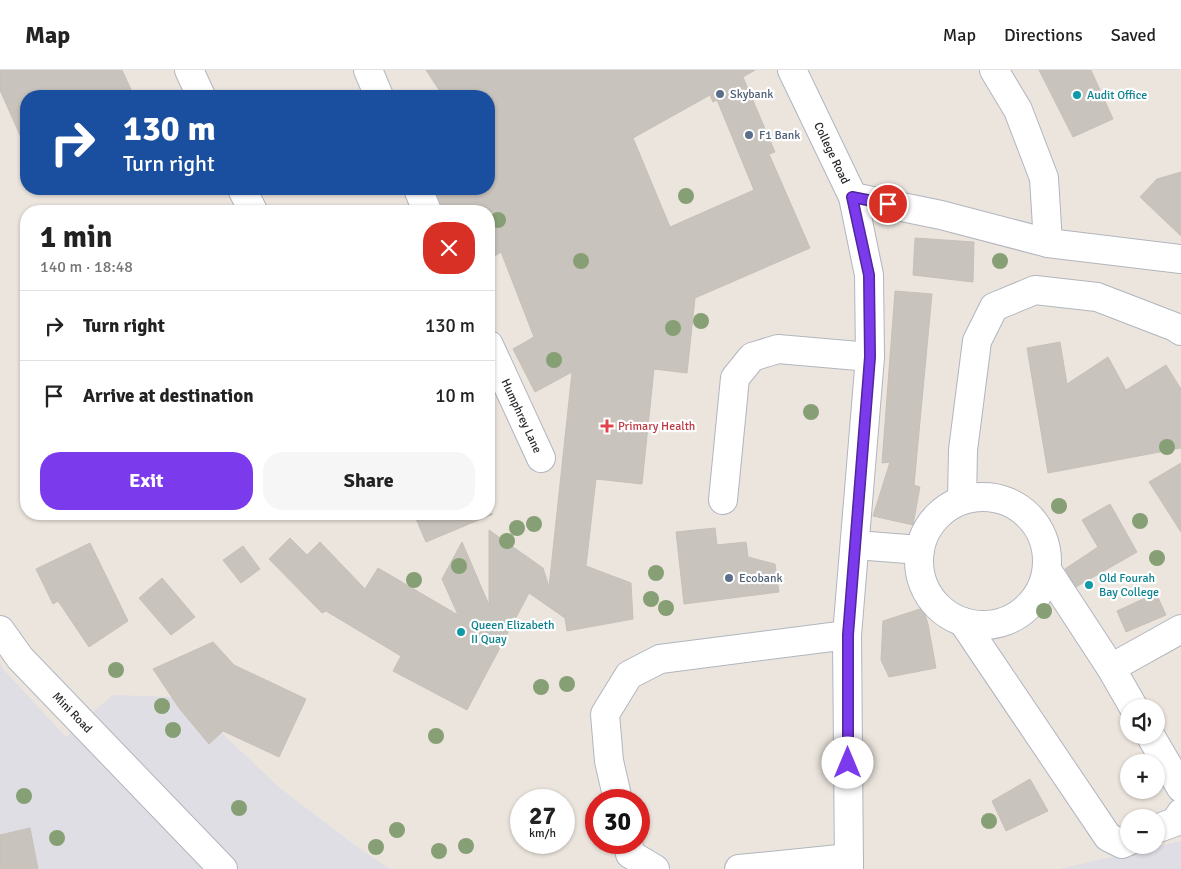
<!DOCTYPE html>
<meta charset="utf-8">
<style>
:root{--surface:#fff;--page:#f6f6f6;--text:#222;--muted:#767676;--line:#e0e0e0;--accent:#7c3aed}
body{margin:0;font-family:Signika,sans-serif;background:var(--page);color:var(--text);height:100vh;display:flex;flex-direction:column;font-size:19px;white-space:nowrap}
*{box-sizing:border-box;margin:0}
p{font-size:16px;color:var(--muted)}
.icon{flex:none;width:28px;height:28px;fill:none;stroke:currentColor;stroke-width:2;stroke-linecap:round;stroke-linejoin:round}
.map{position:relative;flex:1;overflow:hidden}
.drawer{position:absolute;left:20px;top:135px;width:475px;height:315px;display:flex;flex-direction:column;background:var(--surface);border-radius:20px;box-shadow:0 1px 4px #0004}
.drawer>*{flex:none}
.guide{position:absolute;left:20px;top:20px;width:475px;height:105px;border-radius:20px;box-shadow:0 1px 4px #0004;background:#1a4fa0;color:#fff;overflow:hidden}
.fabs{position:absolute;left:1120px;top:629px;display:grid;gap:10px}
.fabs a{display:grid;place-items:center;width:45px;height:45px;border-radius:50%;background:var(--surface);box-shadow:0 1px 4px #0004;font-size:25px}
.speed{position:absolute;left:510px;top:719px;display:flex;gap:10px;font-size:25px;font-weight:700;text-align:center}
.speed>*{display:grid;place-content:center;width:65px;height:65px;border-radius:50%;background:var(--surface);box-shadow:0 1px 4px #0004;line-height:1}
.speed small{font-size:12px;font-weight:400}
.speed .limit{border:8px solid #d22;background:#fff;color:#111}
.pin{position:absolute;display:grid;place-items:center;width:42px;height:42px;color:#fff;margin:-21px;border:2px solid #fff;border-radius:50%;box-shadow:0 1px 5px #0007}
.me{position:absolute;width:55px;margin:-28px;rotate:0deg;stroke-linejoin:round;filter:drop-shadow(0 0 4px #0008)}
.turn{display:flex;align-items:center;gap:18px;height:105px;padding:0 20px;font-size:22px}
.turn .icon{width:65px;height:65px;stroke-width:2.5}
.turn b{display:block;font-size:35px;line-height:42px}
.round{display:grid;place-items:center;flex:none;width:52px;height:52px;border-radius:20px;background:var(--page)}
.head{display:flex;align-items:center;justify-content:space-between;height:85px;padding:0 20px}
h1{font-size:30px;font-weight:700;line-height:38px}
.button{display:flex;gap:10px;margin-top:auto;padding:10px 20px}
.button a{flex:1;height:58px;border-radius:20px;background:var(--accent);color:#fff;font-size:20px;font-weight:700;line-height:58px;text-align:center}
.button a+a{background:var(--page);color:var(--text)}
ul{padding:0;list-style:none}
li{display:flex;align-items:center;gap:15px;height:70px;padding:0 20px;border-top:1px solid var(--line)}
li div{flex:1}
li b{display:block;font-size:19px}
li em{font-style:normal}
header{display:flex;align-items:center;gap:30px;box-sizing:border-box;height:70px;padding:0 25px;background:var(--surface);border-bottom:1px solid var(--line)}
header strong{font-size:24px}
nav{display:flex;gap:28px;margin-inline-start:auto;font-size:18px}
.map>svg:first-child{display:block}
.industrial{fill:#dfdee5}
.building{fill:#c8c3bc;stroke:#c8c0b8;fill-rule:evenodd}
.lines{fill:none;stroke-linecap:round;stroke-linejoin:round}
.minor-casing{stroke:#b1b5be;stroke-width:30}
.minor{stroke:#fff;stroke-width:28}
.tree{fill:#879f74}
.route-casing{stroke:#51269a;stroke-width:12}
.route{stroke:#7c3aed;stroke-width:9}
.service-dot{fill:#5c6f8a;stroke:#fff;stroke-width:2}
.culture-dot{fill:#0f9aa8;stroke:#fff;stroke-width:2}
.health-dot{fill:#e0444e;stroke:#fff;stroke-width:2}
.labels{text-anchor:middle;stroke-width:4.5;stroke-linejoin:round;paint-order:stroke}
.service-label{font-size:12px;fill:#4e5e75;stroke:#fff;text-anchor:start}
.culture-label{font-size:12px;fill:#0d838f;stroke:#fff;text-anchor:start}
.street-label{font-size:12px;fill:#2b2b2b;stroke:#fff}
.health-label{font-size:12px;fill:#be3a42;stroke:#fff;text-anchor:start}
</style>
<header>
<strong>Map</strong>
<nav><a>Map</a><a>Directions</a><a>Saved</a></nav>
</header>
<div class="map">
<svg width="1181" height="799" viewBox="0 0 1181 799">
<rect width="100%" height="100%" fill="#ece5de"/>
<!-- industrial -->
<path class="industrial" d="M0,593l4,7 62,67 16,-16 31,-26 60,2 15,4 92,87 76,58 34,23h-390z
M1181,771v28h-122z"/>
<!-- building -->
<path class="building" d="M0,0h122l12,26h-108v53l-26,-59z
M426,0h329l-12,7 32,75 -6,2 41,94 -115,50 -8,75 -33,-4 -12,115 -46,-5 -10,87 45,17 2,36 -66,12 -2,-13 -36,-25 -62,117 -74,-39 8,-15 -75,-45 -4,2 -53,-54 21,-21 17,17 13,-13 45,47 13,-21 80,47 -16,-36 20,-37 27,63v-75l54,38 6,19 23,-215 -37,20 -22,-43 21,-12 -33,-85 -12,8v-49h-45l-2,-4 -7,-18h54v-93h-46zM710,25l3,7 4,-2 37,90 -84,37 -37,-89z
M1039,0h52l22,49 -40,18z
M1181,102v64l-41,-39 17,-18z
M915,168l59,4 -1,40 -60,-7z
M895,221l37,3 -18,191 6,2 -7,38 -40,-9 17,-54 -8,1z
M1060,272l7,42 41,-27 18,33 40,-25 15,24v59l-133,25 -21,-125z
M1181,393v69l-32,-50z
M1110,434l27,48 -61,35 -11,-18 33,-22 -16,-27z
M414,444h79l-67,28z
M715,458l2,17 29,-3 2,15 27,7 4,28 -95,12 -8,-72z
M90,473l38,78 -39,26 -31,-46 -5,3 -17,-35z
M243,476l17,23 -19,14 -18,-23z
M162,508l33,39 -24,18 -32,-37z
M1039,516l10,16 -7,4 -9,-16z
M1156,523l10,22 -40,17 -9,-21z
M923,538l5,16 8,44 -47,9 -8,-17 2,-39z
M213,572l21,23 72,34 -27,58 -56,-26 -14,13 -30,-36 -26,-39z
M1030,709l18,32 -42,20 -14,-30z
M30,758l8,41h-38v-34z"/>
<g class="lines">
<defs>
<g id="minor">
<path d="M189,0l12,26"/>
<path d="M368,0l11,26"/>
<path id="s1" d="M792,0l61,127 16,78 1,82 -23,278 2,234"/>
<path d="M994,0l24,40 26,68 4,65"/>
<path d="M242,119l11,22"/>
<path d="M418,119l9,22"/>
<path d="M853,127l88,18 107,28 133,16"/>
<path id="s2" d="M489,275l52,113"/>
<circle cx="983" cy="491" r="64"/>
<path d="M723,430l12,-122 17,-21 26,-8 92,8"/>
<path d="M962,430l1,-50 14,-109 17,-34 41,-17 62,7 78,30 6,4"/>
<path d="M856,475l64,5"/>
<path d="M1047,500l64,98 23,40"/>
<path d="M963,552l145,215 14,7 7,-3"/>
<path id="s3" d="M0,560l20,28 203,211"/>
<path d="M1111,598l70,-39"/>
<path d="M1150,665l31,53"/>
<path d="M618,730l-9,-39 -4,-47 24,-39 31,-16 187,-24"/>
<path d="M1156,759l19,-7 6,-9"/>
<path d="M628,772l2,12 25,15"/>
<path d="M739,799l110,-11"/>
</g>
</defs>
<!-- minor casing -->
<use href="#minor" class="minor-casing"/>
<!-- minor -->
<use href="#minor" class="minor"/>
</g>
<!-- trees -->
<g class="tree">
<circle cx="686" cy="126" r="8"/>
<circle cx="498" cy="150" r="8"/>
<circle cx="581" cy="191" r="8"/>
<circle cx="1000" cy="191" r="8"/>
<circle cx="701" cy="251" r="8"/>
<circle cx="673" cy="258" r="8"/>
<circle cx="554" cy="290" r="8"/>
<circle cx="811" cy="342" r="8"/>
<circle cx="1167" cy="377" r="8"/>
<circle cx="1059" cy="436" r="8"/>
<circle cx="1140" cy="451" r="8"/>
<circle cx="534" cy="454" r="8"/>
<circle cx="517" cy="458" r="8"/>
<circle cx="507" cy="471" r="8"/>
<circle cx="1157" cy="488" r="8"/>
<circle cx="459" cy="496" r="8"/>
<circle cx="656" cy="503" r="8"/>
<circle cx="414" cy="510" r="8"/>
<circle cx="651" cy="529" r="8"/>
<circle cx="666" cy="538" r="8"/>
<circle cx="1044" cy="541" r="8"/>
<circle cx="116" cy="600" r="8"/>
<circle cx="567" cy="614" r="8"/>
<circle cx="541" cy="617" r="8"/>
<circle cx="162" cy="636" r="8"/>
<circle cx="173" cy="660" r="8"/>
<circle cx="436" cy="666" r="8"/>
<circle cx="24" cy="726" r="8"/>
<circle cx="239" cy="738" r="8"/>
<circle cx="989" cy="751" r="8"/>
<circle cx="397" cy="760" r="8"/>
<circle cx="57" cy="768" r="8"/>
<circle cx="466" cy="776" r="8"/>
<circle cx="376" cy="777" r="8"/>
<circle cx="439" cy="781" r="8"/>
</g>
<g class="lines">
<defs>
<path id="route" d="M848,693v-128l22,-278 -1,-82 -17,-78 36,7"/>
</defs>
<!-- route casing -->
<use href="#route" class="route-casing"/>
<!-- route -->
<use href="#route" class="route"/>
</g>
<!-- markers -->
<g class="service-dot">
<circle cx="720" cy="24" r="5"/>
<circle cx="749" cy="65" r="5"/>
<circle cx="729" cy="508" r="5"/>
</g>
<g class="culture-dot">
<circle cx="1077" cy="25" r="5"/>
<circle cx="1089" cy="515" r="5"/>
<circle cx="461" cy="562" r="5"/>
</g>
<path class="health-dot" d="M604.5 348.5h5v5h5v5h-5v5h-5v-5h-5v-5h5z"/>
<g class="labels">
<!-- service labels -->
<g class="service-label">
<text x="730" y="28">Skybank</text>
<text x="759" y="69">F1 Bank</text>
<text x="739" y="512">Ecobank</text>
</g>
<!-- culture labels -->
<g class="culture-label">
<text x="1087" y="29">Audit Office</text>
<text x="1099" y="512">Old Fourah<tspan x="1099" dy="14">Bay College</tspan></text>
<text x="471" y="559">Queen Elizabeth<tspan x="471" dy="14">II Quay</tspan></text>
</g>
<!-- street labels -->
<g class="street-label">
<text dy="4" stroke="none"><textPath href="#s1" startOffset="92">College Road</textPath></text>
<text dy="4" stroke="none"><textPath href="#s2" startOffset="78">Humphrey Lane</textPath></text>
<text dy="4" stroke="none"><textPath href="#s3" startOffset="110">Mini Road</textPath></text>
</g>
<!-- health labels -->
<g class="health-label">
<text x="618" y="360">Primary Health</text>
</g>
</g>
</svg>
<div class="fabs">
<a><svg class="icon" aria-label="sound" viewBox="0 0 24 24"><path d="M4 9h4l5-4v14l-5-4H4zM17 9q2 3 0 6"/></svg></a>
<a>+</a>
<a>−</a>
</div>
<div class="speed"><div>27<small>km/h</small></div><div class="limit">30</div></div>
<div class="pin" style="left:888px;top:134px;background:#d93025"><svg class="icon" aria-label="arrive" viewBox="0 0 24 24"><path d="M6 21V4h12l-3 4 3 4H6"/></svg></div>
<svg class="me" style="left:848px;top:693px" viewBox="-20 -20 40 40"><circle r="19" fill="#fff"/><path d="M0-13L10 11 0 6-10 11z" fill="#7c3aed"/></svg>
<div class="guide">
<div class="turn"><svg class="icon" aria-label="right" viewBox="0 0 24 24"><path d="M7 20v-9h11M14 6l5 5-5 5"/></svg><div><b>130 m</b>Turn right</div></div>
</div>
<section class="drawer">
<div class="head"><div><h1>1 min</h1><p>140 m · 18:48</p></div><a class="round" style="background:#d93025;color:#fff"><svg class="icon" aria-label="close" viewBox="0 0 24 24"><path d="M6 6l12 12M18 6L6 18"/></svg></a></div>
<ul>
<li><svg class="icon" aria-label="right" viewBox="0 0 24 24"><path d="M7 20v-9h11M14 6l5 5-5 5"/></svg><div><b>Turn right</b></div><em>130 m</em></li>
<li><svg class="icon" aria-label="arrive" viewBox="0 0 24 24"><path d="M6 21V4h12l-3 4 3 4H6"/></svg><div><b>Arrive at destination</b></div><em>10 m</em></li>
</ul>
<div class="button"><a>Exit</a><a>Share</a></div>
</section>
</div>
